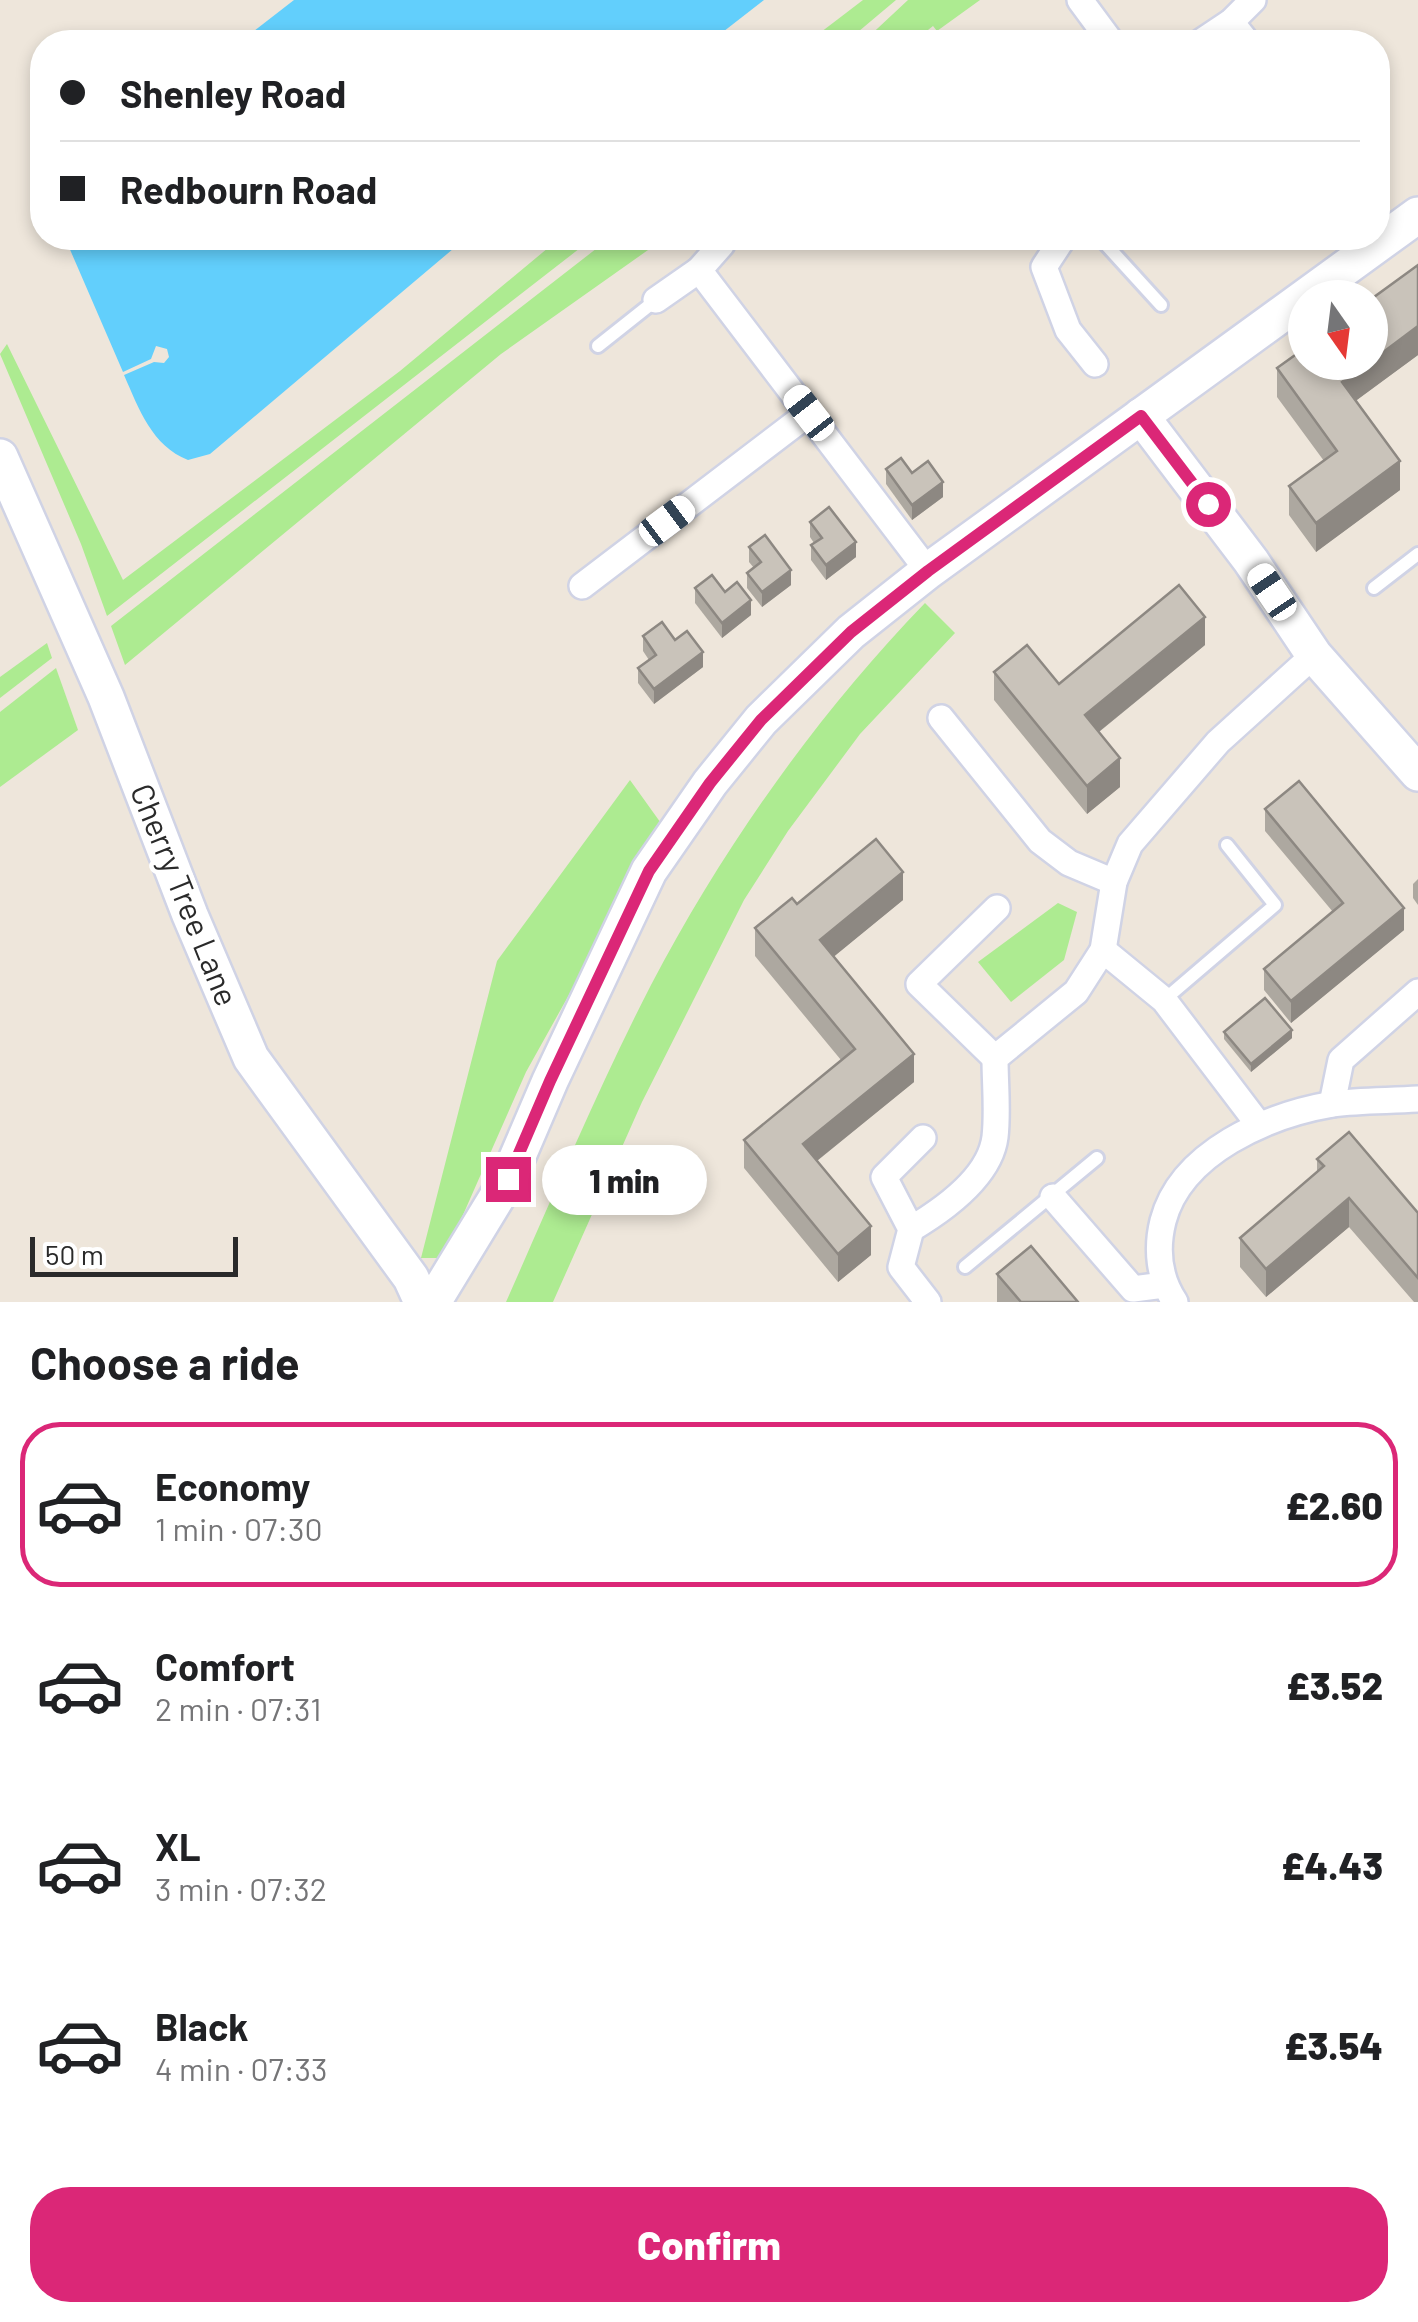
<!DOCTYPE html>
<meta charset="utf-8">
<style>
body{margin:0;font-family:Barlow,sans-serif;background:#f6f6f6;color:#202124;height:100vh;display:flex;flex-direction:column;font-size:38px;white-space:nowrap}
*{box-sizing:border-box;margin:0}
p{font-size:32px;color:#757577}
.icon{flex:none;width:55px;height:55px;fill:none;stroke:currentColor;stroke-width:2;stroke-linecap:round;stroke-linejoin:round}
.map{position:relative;height:1302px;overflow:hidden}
.drawer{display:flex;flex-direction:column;background:#fff;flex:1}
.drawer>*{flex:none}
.banner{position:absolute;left:30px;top:30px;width:1360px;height:220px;border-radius:40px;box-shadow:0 5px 15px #0003;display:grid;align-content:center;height:220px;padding:0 30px;background:#fff}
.needle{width:65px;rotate:166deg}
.tools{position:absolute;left:1288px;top:280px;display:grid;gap:20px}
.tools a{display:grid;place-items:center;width:100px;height:100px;border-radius:50%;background:#fff;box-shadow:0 5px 15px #0003;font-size:50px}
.scale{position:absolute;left:30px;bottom:25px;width:208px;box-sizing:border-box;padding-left:10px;border:5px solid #2a2a2a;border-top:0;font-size:28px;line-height:35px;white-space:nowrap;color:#2a2a2a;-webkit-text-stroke:8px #fff;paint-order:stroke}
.end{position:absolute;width:45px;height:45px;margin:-22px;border:12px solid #db2777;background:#fff;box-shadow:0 0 0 5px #fff}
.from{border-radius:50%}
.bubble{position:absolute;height:70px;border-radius:35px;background:#fff;box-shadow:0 5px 15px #0003;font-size:32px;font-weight:800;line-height:70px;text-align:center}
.car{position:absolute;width:30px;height:60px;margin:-30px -15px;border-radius:12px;box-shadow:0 0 8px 2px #0007;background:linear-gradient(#fff 24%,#345 0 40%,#fff 0 76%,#345 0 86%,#fff 0)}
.banner b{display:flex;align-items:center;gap:35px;height:95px;font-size:38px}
.banner b+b{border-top:2px solid #e0e0e0}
.banner i{width:25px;height:25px;background:#202124}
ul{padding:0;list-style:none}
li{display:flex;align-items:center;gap:30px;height:165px;margin:0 20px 15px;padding:0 10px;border:5px solid transparent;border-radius:40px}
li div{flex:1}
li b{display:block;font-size:38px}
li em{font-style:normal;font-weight:800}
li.selected{border-color:#db2777}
li>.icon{width:90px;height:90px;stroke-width:1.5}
h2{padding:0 30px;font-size:45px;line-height:120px}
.primary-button{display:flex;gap:20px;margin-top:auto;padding:20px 30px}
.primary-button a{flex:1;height:115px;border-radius:40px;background:#db2777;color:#fff;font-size:40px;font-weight:800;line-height:115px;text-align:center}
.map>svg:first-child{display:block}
.green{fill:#adeb91}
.water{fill:#62cffc}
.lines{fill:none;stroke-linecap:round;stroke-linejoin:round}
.lane-casing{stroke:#d0d3e5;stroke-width:18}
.street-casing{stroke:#d0d3e5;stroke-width:30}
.secondary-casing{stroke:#d0d3e5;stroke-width:40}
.lane{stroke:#fff;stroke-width:12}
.street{stroke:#fff;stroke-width:25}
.secondary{stroke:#fff;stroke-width:35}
.wall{fill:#ada8a0}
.shaded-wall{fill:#8d8882}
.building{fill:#c9c3ba;stroke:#8d8882;stroke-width:2.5}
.route{stroke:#db2777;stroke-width:12}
.labels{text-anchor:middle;stroke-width:9;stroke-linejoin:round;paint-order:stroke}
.street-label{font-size:32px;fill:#2a2a2a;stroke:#fff}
</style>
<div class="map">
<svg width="1418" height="1302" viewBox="0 0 1418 1302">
<rect width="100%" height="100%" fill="#eee6db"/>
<!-- green -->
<g class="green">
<path d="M863,0h33l-50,42h-38z"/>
<path d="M908,0h72l-43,31 -4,-5 -20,16h-50z"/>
<path d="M560,238h33l-486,378 -26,-72 -81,-190 7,-10 116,236 277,-209z"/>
<path d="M610,238h55l-164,116 -376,311 -14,-39z"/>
<path d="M925,603l30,30 -95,101 -72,97 -44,69 -102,202 -89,200h-47c47,-106 92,-214 145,-317 73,-139 165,-269 274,-382z"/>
<path d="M47,643l5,15 -52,40v-21z"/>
<path d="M56,668l22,62 -78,57v-75z"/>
<path d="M630,780l33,46 -137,246 -82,186h-23l76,-297z"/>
<path d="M1058,903l19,9 -13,48 -53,42 -33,-40z"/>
</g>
<!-- water -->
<g class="water">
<path d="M294,0h470l-54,42h-470z"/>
<path d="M65,238h401l-256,216 -22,6c-36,-14 -49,-51 -64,-85l30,-13 10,1 5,-6 -2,-8 -11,-3 -5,13 -28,13z"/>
</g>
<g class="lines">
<!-- lane casing -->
<g class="lane-casing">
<g id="lane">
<path d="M1100,238l61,67"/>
<path d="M598,346l58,-46"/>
<path d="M1374,588l44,-34"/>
<path d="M1164,1000l111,-95 -48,-60"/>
<path d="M965,1267l132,-109"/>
</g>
</g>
<!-- street casing -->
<g class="street-casing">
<g id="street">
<path d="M1080,0l31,42"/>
<path d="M1231,22l16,20"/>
<path d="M1201,42l30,-20 22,-22"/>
<path d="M1063,238l-19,29 24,63 27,34"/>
<path d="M699,270l229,301"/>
<path d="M656,300l43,-30 23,-26"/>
<path d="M582,586l227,-173"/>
<path d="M941,718l99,123 29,22 45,19"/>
<path d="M1103,950l61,50 95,125"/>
<path d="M995,1058l-76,-74 78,-76"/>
<path d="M1332,1104l9,-44 77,-68"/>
<path d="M923,1138l-39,39 27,52 -10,38 27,35"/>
<path d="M1053,1197l80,92 31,-4"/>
<path d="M911,1229c32,-19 79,-52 84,-92 3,-26 0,-53 0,-79l81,-66 27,-42 11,-68 16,-38 88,-102 96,-87"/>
<path d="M1175,1302c-16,-24 -19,-53 -12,-81 18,-69 105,-106 170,-117 27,-4 57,-3 85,-5"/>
</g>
</g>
<!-- secondary casing -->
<g class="secondary-casing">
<g id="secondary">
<path d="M1141,416l110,145 63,94 104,118"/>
<path d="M0,457l106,240 84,218 61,143 160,220 11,24"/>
<path d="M433,1302l75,-123 42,-98 99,-210 61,-88 51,-63 90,-88 77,-61 490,-356"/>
</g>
</g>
<!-- lane -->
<use href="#lane" class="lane"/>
<!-- street -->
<use href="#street" class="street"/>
<!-- secondary -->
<use href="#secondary" class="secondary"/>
</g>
<!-- wall -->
<g class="wall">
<path d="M1418,265v90l-63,46 45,89 -84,62 -27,-37v-29l35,-25 -47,-64v-29z"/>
<path d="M886,469l26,4 31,24 -31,23 -26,-36z"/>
<path d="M810,522l46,35 -30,23 -15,-20v-15l3,-2 -4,-6z"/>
<path d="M749,547l42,38 -29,22 -15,-19v-15l7,-5 -5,-6z"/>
<path d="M695,588l30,4 26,23 -29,23 -27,-35z"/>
<path d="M643,636l32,4 28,27 -49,37 -16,-21v-15l11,-8 -6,-9z"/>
<path d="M1205,645l-106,87 21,55 -33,27 -93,-114v-28l65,12z"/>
<path d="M1265,809l139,121 -113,93 -27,-33v-21l69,-57 -68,-81z"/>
<path d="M1418,879v26l-5,-7v-14z"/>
<path d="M903,900l-69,56 80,126 -97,79 54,94 -33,27 -94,-114v-28l97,-80 -86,-104v-28l42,-24z"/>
<path d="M1224,1032l68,6 -41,34 -27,-33z"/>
<path d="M1317,1159l101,54v89h-4l-65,-75 -83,70 -26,-30v-29l77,-66z"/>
<path d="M997,1274l81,28h-81z"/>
</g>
<!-- shaded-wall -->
<g class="shaded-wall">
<path d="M1418,326v29l-76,56v-29z"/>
<path d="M1400,461v29l-84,62v-29z"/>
<path d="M943,482v15l-31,23v-15z"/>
<path d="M856,542v15l-30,23v-15z"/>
<path d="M791,570v15l-29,22v-15z"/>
<path d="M751,600v15l-29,23v-15z"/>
<path d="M1205,617v28l-120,98v-28z"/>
<path d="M703,652v15l-49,37v-15z"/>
<path d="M1120,758v29l-33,27v-28z"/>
<path d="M903,872v28l-83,68v-28z"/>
<path d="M1404,908v22l-113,93v-22z"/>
<path d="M1292,1030v8l-41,34v-8z"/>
<path d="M914,1054v28l-111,90v-28z"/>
<path d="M1349,1198v29l-83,70v-28z"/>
<path d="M871,1226v29l-33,27v-28z"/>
</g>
<!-- building -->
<g class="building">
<path d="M1418,265v61l-48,36v-62z"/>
<path d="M1305,348v14h64l-27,20 58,79 -84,62 -27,-37 48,-35 -60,-83z"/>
<path d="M901,458l11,15 16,-12 15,21 -31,23 -26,-36z"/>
<path d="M829,507l27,35 -30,23 -15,-20 11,-7 -12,-16z"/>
<path d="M765,535l26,35 -29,22 -15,-19 14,-11 -12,-15z"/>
<path d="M712,575l13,17 12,-10 14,18 -29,23 -27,-35z"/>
<path d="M1179,585l26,32 -120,98 35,43 -33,28 -93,-114 33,-27 32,39z"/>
<path d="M662,622l13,18 12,-9 16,21 -49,37 -16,-21 18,-13 -13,-19z"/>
<path d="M1299,781l105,127 -113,93 -27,-32 79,-66 -78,-94z"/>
<path d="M876,839l27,33 -83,68 94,114 -111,90 68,82 -33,28 -94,-114 111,-91 -100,-121 37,-30 5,6z"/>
<path d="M1265,998l27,32 -41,34 -27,-32z"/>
<path d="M1349,1132l69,81v65l-69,-80 -83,71 -26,-31 84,-72 -7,-7z"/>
<path d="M1031,1246l47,56h-57l-24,-28z"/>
</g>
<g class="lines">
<!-- route -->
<path class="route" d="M508,1179l42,-98 99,-210 61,-88 51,-63 90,-88 77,-61 213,-155 67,88"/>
</g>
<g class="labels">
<!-- street labels -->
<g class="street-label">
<text transform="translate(184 895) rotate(68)" y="11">Cherry Tree Lane</text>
</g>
</g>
</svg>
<div class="tools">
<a><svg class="needle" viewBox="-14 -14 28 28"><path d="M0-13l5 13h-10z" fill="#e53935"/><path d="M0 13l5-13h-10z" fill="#757577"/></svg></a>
</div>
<div class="scale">50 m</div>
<i class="end from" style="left:1208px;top:504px"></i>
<i class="end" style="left:508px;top:1179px"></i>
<div class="bubble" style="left:542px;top:1145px;width:165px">1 min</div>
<i class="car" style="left:809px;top:413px;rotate:322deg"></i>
<i class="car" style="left:667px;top:521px;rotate:53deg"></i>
<i class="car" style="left:1272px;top:592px;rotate:326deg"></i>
<div class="banner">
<b><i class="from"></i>Shenley Road</b>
<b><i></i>Redbourn Road</b>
</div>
</div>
<section class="drawer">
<h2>Choose a ride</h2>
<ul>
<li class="selected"><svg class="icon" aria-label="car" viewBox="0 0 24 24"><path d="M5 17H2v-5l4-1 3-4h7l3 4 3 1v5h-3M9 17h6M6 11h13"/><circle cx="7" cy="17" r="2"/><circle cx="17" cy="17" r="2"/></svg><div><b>Economy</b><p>1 min · 07:30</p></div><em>£2.60</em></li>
<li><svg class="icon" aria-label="car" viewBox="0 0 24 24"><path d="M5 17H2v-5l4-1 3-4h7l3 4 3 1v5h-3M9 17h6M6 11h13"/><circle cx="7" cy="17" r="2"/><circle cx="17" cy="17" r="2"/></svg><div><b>Comfort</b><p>2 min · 07:31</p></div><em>£3.52</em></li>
<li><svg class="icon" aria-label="car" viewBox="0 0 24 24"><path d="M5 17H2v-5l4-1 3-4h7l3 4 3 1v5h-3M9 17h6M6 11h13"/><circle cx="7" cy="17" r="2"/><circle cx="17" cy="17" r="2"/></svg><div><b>XL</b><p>3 min · 07:32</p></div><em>£4.43</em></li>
<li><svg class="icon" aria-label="car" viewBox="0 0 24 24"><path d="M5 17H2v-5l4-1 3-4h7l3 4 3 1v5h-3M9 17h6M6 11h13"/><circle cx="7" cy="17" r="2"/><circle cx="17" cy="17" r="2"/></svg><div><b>Black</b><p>4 min · 07:33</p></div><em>£3.54</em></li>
</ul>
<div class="primary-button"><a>Confirm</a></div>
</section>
